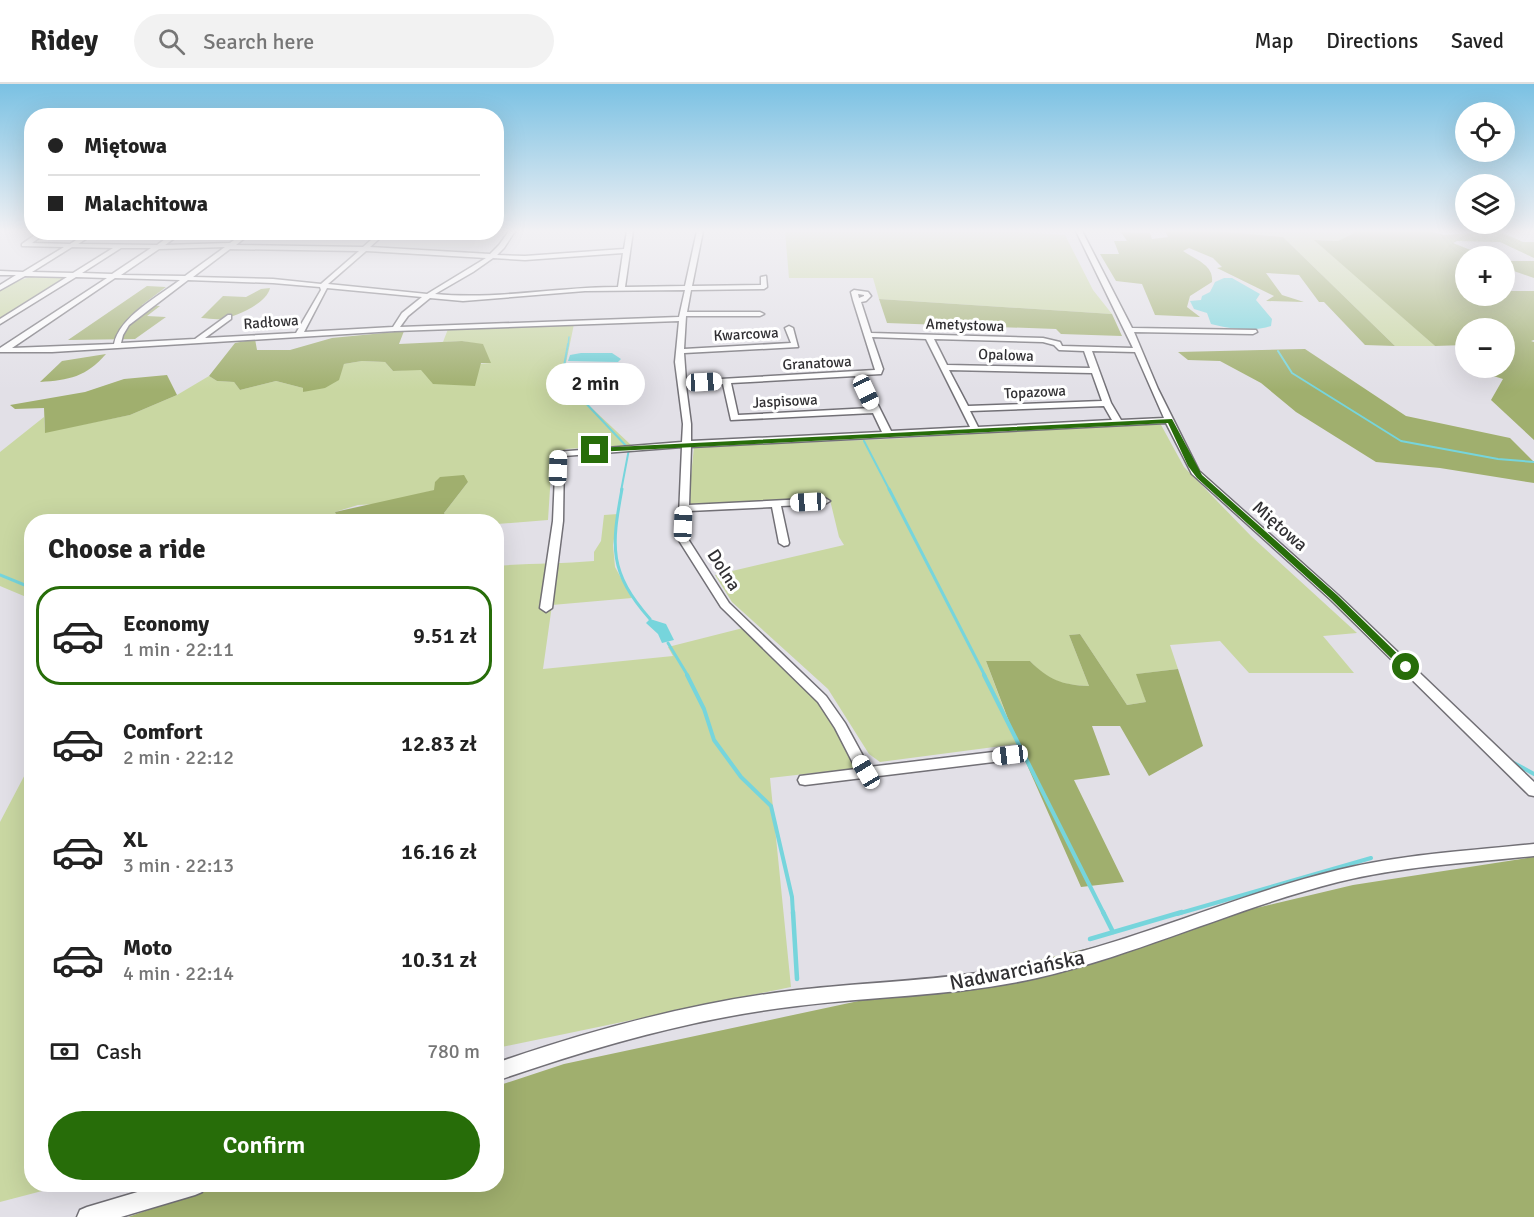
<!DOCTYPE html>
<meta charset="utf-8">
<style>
body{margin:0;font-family:Signika,sans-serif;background:#f2f2f2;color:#222;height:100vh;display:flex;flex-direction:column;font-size:22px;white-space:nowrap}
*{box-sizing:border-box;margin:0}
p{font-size:20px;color:#767676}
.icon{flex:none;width:33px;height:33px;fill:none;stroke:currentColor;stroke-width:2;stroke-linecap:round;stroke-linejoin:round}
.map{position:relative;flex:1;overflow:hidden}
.panel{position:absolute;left:24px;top:430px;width:480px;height:678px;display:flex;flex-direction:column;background:#fff;border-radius:24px;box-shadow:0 6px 24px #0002}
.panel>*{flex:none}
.guide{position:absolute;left:24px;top:24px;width:480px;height:132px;border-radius:24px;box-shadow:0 6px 24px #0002;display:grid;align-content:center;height:132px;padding:0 24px;background:#fff}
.controls{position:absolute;left:1455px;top:18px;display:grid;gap:12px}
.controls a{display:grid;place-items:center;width:60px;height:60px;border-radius:50%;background:#fff;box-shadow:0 6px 24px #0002;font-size:30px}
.end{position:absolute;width:27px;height:27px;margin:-14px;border:8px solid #276d09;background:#fff;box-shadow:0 0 0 3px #fff}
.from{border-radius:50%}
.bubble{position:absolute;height:42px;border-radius:21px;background:#fff;box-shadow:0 6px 24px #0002;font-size:20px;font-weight:600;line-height:42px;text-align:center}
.car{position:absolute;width:18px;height:36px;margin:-18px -9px;border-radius:8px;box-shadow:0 0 4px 2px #0007;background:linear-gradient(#fff 24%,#345 0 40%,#fff 0 76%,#345 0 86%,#fff 0)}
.guide b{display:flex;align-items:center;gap:21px;height:57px;font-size:22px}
.guide b+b{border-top:2px solid #e0e0e0}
.guide i{width:15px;height:15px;background:#222}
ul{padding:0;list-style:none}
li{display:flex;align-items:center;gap:18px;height:99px;margin:0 12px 9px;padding:0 12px;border:3px solid transparent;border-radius:24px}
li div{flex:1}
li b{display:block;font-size:22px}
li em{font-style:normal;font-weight:600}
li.on{border-color:#276d09}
li>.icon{width:54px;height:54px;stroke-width:1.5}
h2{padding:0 24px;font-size:27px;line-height:72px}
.pay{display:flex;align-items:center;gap:15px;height:66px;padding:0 24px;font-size:22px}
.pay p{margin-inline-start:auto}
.action{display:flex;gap:12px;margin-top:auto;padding:12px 24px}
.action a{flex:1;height:69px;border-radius:36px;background:#276d09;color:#fff;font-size:24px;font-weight:600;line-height:69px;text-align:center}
header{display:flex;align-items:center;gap:36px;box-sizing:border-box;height:84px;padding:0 30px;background:#fff;border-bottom:2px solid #e0e0e0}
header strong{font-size:28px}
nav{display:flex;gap:33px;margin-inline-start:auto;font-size:21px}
.search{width:420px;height:54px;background:#f2f2f2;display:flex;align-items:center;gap:15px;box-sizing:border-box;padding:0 21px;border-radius:33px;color:#767676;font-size:22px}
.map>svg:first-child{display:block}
.green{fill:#c9d7a2}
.forest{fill:#a0af6e}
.water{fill:#76d5dc}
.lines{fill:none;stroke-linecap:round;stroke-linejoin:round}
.stream-far4{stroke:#76d5dc;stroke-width:1.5}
.stream-far3{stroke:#76d5dc;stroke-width:2}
.stream-far2{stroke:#76d5dc;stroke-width:3}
.stream-far1{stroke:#76d5dc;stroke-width:4}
.stream{stroke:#76d5dc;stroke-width:4.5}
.minor-casing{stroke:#727076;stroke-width:3}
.minor{fill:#fff;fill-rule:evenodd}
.route{fill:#276d09}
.labels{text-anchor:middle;stroke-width:6;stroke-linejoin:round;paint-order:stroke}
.far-street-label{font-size:15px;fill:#313033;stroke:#fff}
.street-label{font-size:18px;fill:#313033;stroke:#fff}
.near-street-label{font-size:21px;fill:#313033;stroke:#fff}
</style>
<header>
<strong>Ridey</strong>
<div class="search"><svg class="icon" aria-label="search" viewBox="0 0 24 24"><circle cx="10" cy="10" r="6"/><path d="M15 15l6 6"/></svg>Search here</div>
<nav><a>Map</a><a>Directions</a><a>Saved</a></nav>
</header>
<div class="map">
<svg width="1534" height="1133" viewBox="0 0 1534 1133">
<rect width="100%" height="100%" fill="#e2e0e7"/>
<!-- green -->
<g class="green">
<path d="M785,147h215l65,4 28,55 19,24 -233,-15 -6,-21h-84z"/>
<path d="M1215,147l139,2 -16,8 -22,-1 119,106h-40l-112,-109z"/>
<path d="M37,191l34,1 -71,45v-30l17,-10z"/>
<path d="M574,240l-8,39 14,34 51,48 -65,4 -14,9 -4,62 -51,4 -1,-2h-45l-7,-9 24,-31 -90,22 -20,1 -23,7 4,10h-20l-4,-8 -43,3 -2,5h-238l-1,77 -31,-13v-134l44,-35 1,15 85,-17 47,-20 32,-19 8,5 17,1 6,8 36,-9 27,7v4l36,-16 5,-12 18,-3 23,1 8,9 97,-8 -7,-18 -21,-4 -19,1 5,-13z"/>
<path d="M1160,339l24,44 67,69 106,97 -34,3 31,37h-105l-29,-32 -50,4 8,24 -41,5 9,28 -19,3 -47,-71 -11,1 20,51c-27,-1 -40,-5 -59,-25h-44l31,83 -137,18 -11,-8 -41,-65 -96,-87 -17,-27 129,-30 -5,-8 -9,-37 -142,5 6,-58 194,-8z"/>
<path d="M618,430l-5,31 2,22 17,31 -80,7 -9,64 130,-13 -5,-9 75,-19 70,64 29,41 15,35 -87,10 21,209 -294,61v-482c32,-3 64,-2 97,-5v-9l7,-11 3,-26z"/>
<path d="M31,679l1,422h33l-65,17v-380z"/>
</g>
<!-- forest -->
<g class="forest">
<path d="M1165,147h50l68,6 112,109 -30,-1 -41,-43h-5l-20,-27 -33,-2 16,22 22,7 -38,-1 8,-5 -57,-28 5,-1 -9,-9 -24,-10 -6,3c13,9 31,14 29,31l-22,14 -3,11 13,10 -45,-2 -13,-31 -26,-3 -16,-27h19l-5,-13h13l-6,-9 29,1 2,6 16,-2z"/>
<path d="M1351,147h77l16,4 55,-4 24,11h11v16l-34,-16 -43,-1 -4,2 33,13h-20v40h38l1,-7 4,2h25v49l-3,1 3,1v98l-43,-40 12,-21 -35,-11h36v-40h-38l-1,17 -30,1 -121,-106 24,1 16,-8z"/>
<path d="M1505,177h29v17l-29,-10z"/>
<path d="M147,202l19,1 -24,18 18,1 -13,10 19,1 -31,22 -67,1z"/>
<path d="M270,204c-3,15 -34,29 -49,31 -6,1 -13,-1 -20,-1l22,-22 23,1 15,-8z"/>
<path d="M879,215l233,15 10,22 -61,-2 -5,-5 -169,-6z"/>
<path d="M404,247l-5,13 63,-3 21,3 8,19h-10l-6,23 -42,-2 -12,-14 -28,1 -8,-9 -23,-1 -18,3 -5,16 -14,8 -22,4v-4l-27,-7 -36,9 -6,-8 -17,-1 -8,-5 26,-33 20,-4 2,11h33l42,-12z"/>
<path d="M1305,265l101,67 104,22 24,24v21l-94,-15 -64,-6 -80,-50 -35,-29 -41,-22 -32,-1 -10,-8z"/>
<path d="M106,270c-20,23 -37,26 -66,28l22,-21z"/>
<path d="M167,291l10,20 -47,20 -85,18 -1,-25 -29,1 -5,-4 75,-13 39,-13z"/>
<path d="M464,391l4,7 -24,31 7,9h-112l-4,-10 99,-22 1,-8 5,-5z"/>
<path d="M1080,550l47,71 19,-3 -10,-28 42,-5 25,77 -54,30 -29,-50h-28l18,49 -36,5 50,102 -43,5 -65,-147 -30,-79h44c19,19 32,24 59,25l-20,-51z"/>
<path d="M1534,773v360h-1406l92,-32h276l1,-99 67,-22 374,-80 415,-99z"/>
</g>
<!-- water -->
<g class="water">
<path d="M1224,194h8l28,16 -4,6 16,19 -1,7c-17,6 -42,3 -60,-2l-4,-11 -13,-4 -4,-8 11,-1 1,-4 8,-4 5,-10z"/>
<path d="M581,269h31l9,6 -3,3 -50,-1 2,-6z"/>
<path d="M650,535l16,5 8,16 -12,3 -4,-9 -12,-11z"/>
</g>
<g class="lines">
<!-- stream-far4 -->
<path class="stream-far4" d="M568,262l1,-9"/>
<!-- stream-far3 -->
<g class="stream-far3">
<path d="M568,260l-4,22 16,31 49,52 -8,42"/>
<path d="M1278,267l14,22 109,68 97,18 36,3"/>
<path d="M864,357l26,50"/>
</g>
<!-- stream-far2 -->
<g class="stream-far2">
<path d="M622,405c-11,59 -13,83 28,130"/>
<path d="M889,405l96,187"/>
<path d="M0,491l32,13"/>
<path d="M668,559l20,33"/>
</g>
<!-- stream-far1 -->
<g class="stream-far1">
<path d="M687,591l17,34 10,31 27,37 30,29 21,91 1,17"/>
<path d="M984,591l120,239"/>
<path d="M1512,678l22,12"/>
<path d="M1177,830l194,-56"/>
</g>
<!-- stream -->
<g class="stream">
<path d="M793,828l4,67"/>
<path d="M1103,828l10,20"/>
<path d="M1090,855l92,-27"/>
</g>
<!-- minor casing -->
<g class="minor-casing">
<g id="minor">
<path d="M509,147h6l-11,17 -7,7 28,1 99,-7 3,-18h6l-8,56 60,-1 12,-55h6l-11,55 69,-1v-8l5,-1 1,11 -3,2 -73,1 -4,22h73l4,2 -4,2h-74l-2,33 107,-6 -6,-15 4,-2 4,2 5,19 -114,6 2,28 189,-11 -22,-70 -2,-8 3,-2 14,2 3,4 -5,5 -5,1 10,31 172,5 17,4 2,4 71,2 -57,-117h6l50,97 124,2 1,2 -4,2 -119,-2 24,57 41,82 139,124 196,187v14l-5,-1 -199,-196 -138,-125 -26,-51 -475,24 -2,58 136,-7 5,3 -5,3 -44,2 8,37 -1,2 -4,1 -5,-3 -7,-36 -83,4 -1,28 41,64 97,93 19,27 24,44 141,-17 5,1 2,4 -2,4 -5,1 -205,25 -5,-1 -2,-4 2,-4 56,-7 -21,-41 -17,-26 -97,-95 -43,-68 4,-92 -118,9 -1,65 -11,87 -6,4 -6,-4 13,-87 3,-69 126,-10 1,-18 -8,-62 4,-41 -284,10 -343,21h-52v-4l107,-70 -31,-1 -76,47v-5l67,-42 -42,-1 -25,14v-5l16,-10h-16v-4l23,1 41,-25 -42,-1v-2l17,-12h8l-15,11 38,1 19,-12h8l-19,12 79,1 18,-13h8l-18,13 65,-2 15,-11h7l-16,13 127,2 17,-15h7l-17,15 120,7 9,-9zM72,163l41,1 -40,25 -41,-1zM225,163l-40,29 -64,-1 38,-26zM121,164h30l-39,26 -30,-1zM230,165l129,2 -38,33 -48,-5 -80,-2zM366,167h1l119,7 -59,36 -99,-10zM623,169l-5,34c-61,0 -122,13 -183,7l38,-22 20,-14 32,2zM115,194l65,2c-21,16 -61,37 -66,64l-102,4zM188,196l85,3 47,4 1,3 -25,43 -91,5 26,-19v-4h-3l-33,24 -74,4 2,-8 6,-10zM327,204l95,9 -20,16 -9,14 -89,5zM685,206l-6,27 -279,10 8,-11 22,-18 33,3 122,-10zM858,210l6,1v1l-5,2zM872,253l54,2 44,88 -79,4 -28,-56 18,-1 2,-5zM934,255l109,3 11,3 5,5 25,1 6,17 -143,-3zM1092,267l43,1 29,66 -43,2 -10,-17zM949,286l143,3 10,28 -134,5zM855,292l16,32 -133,7 -7,-32zM723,300l8,36 142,-7 9,19 -191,9v-17l-5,-38zM1104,322l8,14 -134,7 -8,-16z"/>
<path d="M1534,760v12c-65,7 -132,10 -196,26 -102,26 -199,72 -301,96 -79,18 -160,18 -240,28 -103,12 -203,41 -301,75v-18c98,-34 198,-61 301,-73 80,-9 161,-10 239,-27 103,-23 200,-68 302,-93 64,-16 131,-19 196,-26z"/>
<path d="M161,1101h44l-3,7 -7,3 -74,22h-44l3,-7 7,-3z"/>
</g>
</g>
<!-- minor -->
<use href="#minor" class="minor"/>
</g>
<!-- sky -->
<linearGradient id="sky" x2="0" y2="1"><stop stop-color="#7ac1e3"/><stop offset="0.48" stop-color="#f2f1f4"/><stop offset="1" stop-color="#f2f1f4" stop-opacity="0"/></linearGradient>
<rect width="1534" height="306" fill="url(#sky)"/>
<!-- route -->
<path class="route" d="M1172,335l30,56 135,120 72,70v4h-7l-71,-70 -134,-121 -9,-12 -20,-43 -573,29 -4,-2 4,-2z"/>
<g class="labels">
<!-- far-street labels -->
<g class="far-street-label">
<text transform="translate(271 238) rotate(-4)" y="5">Radłowa</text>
<text transform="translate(965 241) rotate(2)" y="5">Ametystowa</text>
<text transform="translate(746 250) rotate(-3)" y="5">Kwarcowa</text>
<text transform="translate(1006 271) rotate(2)" y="5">Opalowa</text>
<text transform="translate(817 279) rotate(-3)" y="5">Granatowa</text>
<text transform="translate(1035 308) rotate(-3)" y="5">Topazowa</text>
<text transform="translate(785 317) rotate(-3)" y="5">Jaspisowa</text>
</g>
<!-- street labels -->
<g class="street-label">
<text transform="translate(1280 442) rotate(41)" y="6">Miętowa</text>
<text transform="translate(724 486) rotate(57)" y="6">Dolna</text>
</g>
<!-- near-street labels -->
<g class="near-street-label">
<text transform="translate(1017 886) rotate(-11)" y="7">Nadwarciańska</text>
</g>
</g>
</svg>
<div class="controls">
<a><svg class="icon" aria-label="locate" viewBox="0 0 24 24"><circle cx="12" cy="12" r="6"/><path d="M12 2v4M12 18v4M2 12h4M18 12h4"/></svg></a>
<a><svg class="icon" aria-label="layers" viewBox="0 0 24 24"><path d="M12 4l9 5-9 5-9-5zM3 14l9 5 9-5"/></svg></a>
<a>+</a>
<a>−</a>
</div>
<i class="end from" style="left:1406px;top:583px"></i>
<i class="end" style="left:595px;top:366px"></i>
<div class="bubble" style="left:546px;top:279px;width:99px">2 min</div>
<i class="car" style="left:704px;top:298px;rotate:87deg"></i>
<i class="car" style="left:866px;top:308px;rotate:155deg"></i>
<i class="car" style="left:558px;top:384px;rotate:2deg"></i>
<i class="car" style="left:808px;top:418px;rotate:267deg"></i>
<i class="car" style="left:683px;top:440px;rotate:2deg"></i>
<i class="car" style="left:1010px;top:671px;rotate:263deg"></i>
<i class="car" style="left:866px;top:688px;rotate:329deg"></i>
<div class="guide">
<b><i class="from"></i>Miętowa</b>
<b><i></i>Malachitowa</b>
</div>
<section class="panel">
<h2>Choose a ride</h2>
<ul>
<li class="on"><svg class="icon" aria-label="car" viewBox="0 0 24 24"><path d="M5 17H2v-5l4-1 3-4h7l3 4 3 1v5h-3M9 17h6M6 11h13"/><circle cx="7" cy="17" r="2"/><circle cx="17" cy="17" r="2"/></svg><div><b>Economy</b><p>1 min · 22:11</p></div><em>9.51 zł</em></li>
<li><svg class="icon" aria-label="car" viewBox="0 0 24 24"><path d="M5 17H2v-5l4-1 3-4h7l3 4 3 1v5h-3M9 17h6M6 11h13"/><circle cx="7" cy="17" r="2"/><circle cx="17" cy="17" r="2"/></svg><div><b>Comfort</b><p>2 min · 22:12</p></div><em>12.83 zł</em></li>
<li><svg class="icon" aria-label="car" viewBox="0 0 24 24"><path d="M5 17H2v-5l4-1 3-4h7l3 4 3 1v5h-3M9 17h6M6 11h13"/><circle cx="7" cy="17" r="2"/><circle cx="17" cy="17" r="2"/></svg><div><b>XL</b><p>3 min · 22:13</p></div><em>16.16 zł</em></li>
<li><svg class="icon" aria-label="car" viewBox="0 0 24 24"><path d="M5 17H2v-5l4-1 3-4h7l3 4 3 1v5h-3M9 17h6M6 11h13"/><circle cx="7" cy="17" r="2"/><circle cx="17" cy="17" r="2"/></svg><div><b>Moto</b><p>4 min · 22:14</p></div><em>10.31 zł</em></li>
</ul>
<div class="pay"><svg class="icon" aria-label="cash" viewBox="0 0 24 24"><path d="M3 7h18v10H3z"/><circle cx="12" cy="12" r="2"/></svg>Cash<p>780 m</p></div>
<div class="action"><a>Confirm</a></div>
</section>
</div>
